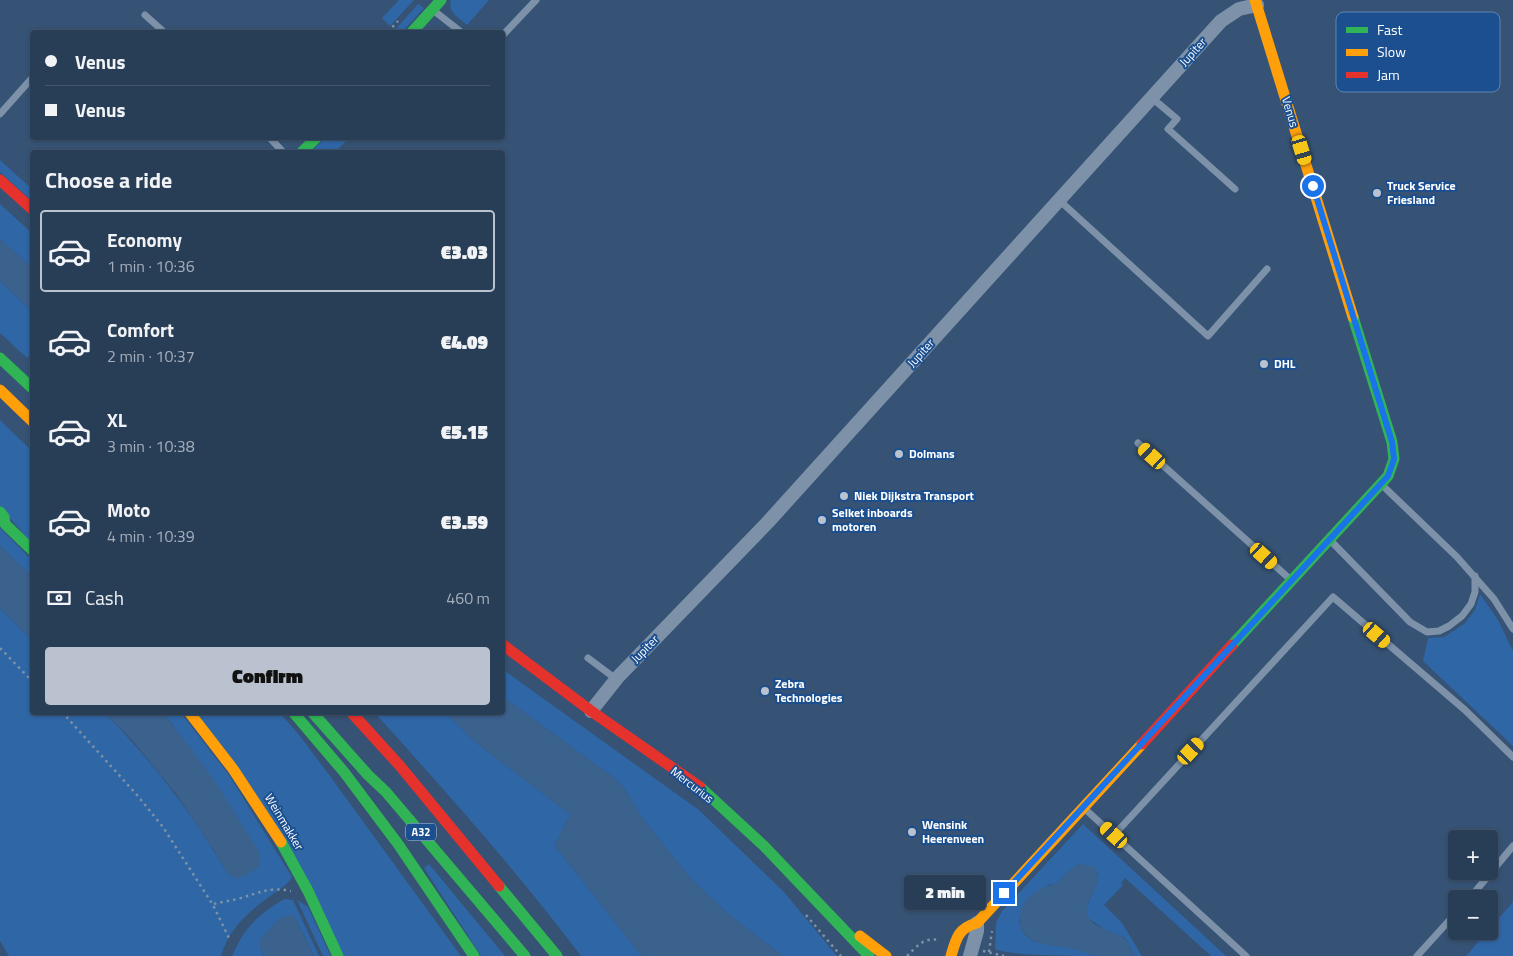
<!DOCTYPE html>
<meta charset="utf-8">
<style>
body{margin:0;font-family:"Titillium Web",sans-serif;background:#30455d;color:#f1f3f6;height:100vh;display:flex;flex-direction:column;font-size:19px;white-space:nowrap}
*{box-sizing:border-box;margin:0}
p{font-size:16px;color:#a5aeba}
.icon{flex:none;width:28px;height:28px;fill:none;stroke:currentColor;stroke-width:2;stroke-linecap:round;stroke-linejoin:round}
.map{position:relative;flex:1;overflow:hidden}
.details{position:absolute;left:30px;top:150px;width:475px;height:565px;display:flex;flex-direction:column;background:#283e57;border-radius:5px;box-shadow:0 1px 4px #0004,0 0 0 1px #44576d}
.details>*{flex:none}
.banner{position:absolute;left:30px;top:30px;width:475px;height:110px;border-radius:5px;box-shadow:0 1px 4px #0004,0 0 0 1px #44576d;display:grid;align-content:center;height:110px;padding:0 15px;background:#283e57}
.tools{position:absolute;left:1448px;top:830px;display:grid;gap:10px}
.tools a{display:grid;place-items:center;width:50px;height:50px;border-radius:5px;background:#283e57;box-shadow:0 1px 4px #0004,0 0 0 1px #44576d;font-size:25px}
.end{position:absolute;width:22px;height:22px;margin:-11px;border:6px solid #1a73e8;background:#fff;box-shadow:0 0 0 2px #fff}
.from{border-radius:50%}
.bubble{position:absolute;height:35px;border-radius:5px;background:#283e57;box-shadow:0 1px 4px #0004,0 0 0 1px #44576d;font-size:16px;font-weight:800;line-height:35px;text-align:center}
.car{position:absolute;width:15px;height:30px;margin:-15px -8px;border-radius:6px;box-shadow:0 0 4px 1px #0007;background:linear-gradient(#f5c518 24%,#345 0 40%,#f5c518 0 76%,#345 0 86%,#f5c518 0)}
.banner b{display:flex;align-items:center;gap:18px;height:48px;font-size:19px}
.banner b+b{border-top:1px solid #44576d}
.banner i{width:12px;height:12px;background:#f1f3f6}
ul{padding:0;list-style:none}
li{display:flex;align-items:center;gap:15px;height:82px;margin:0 10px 8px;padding:0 5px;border:2px solid transparent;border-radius:5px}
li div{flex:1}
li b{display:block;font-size:19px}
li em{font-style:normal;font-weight:800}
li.on{border-color:#b9c2ce}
li>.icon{width:45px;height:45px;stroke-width:1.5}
h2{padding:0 15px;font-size:22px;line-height:60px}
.pay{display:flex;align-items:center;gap:12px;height:55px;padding:0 15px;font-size:19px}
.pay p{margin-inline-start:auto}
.button{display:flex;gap:10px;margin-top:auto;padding:10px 15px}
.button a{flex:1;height:58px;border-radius:5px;background:#b9c2ce;color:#111;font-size:20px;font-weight:800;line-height:58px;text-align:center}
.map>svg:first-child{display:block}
.green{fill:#2f66a5}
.water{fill:#3b618d}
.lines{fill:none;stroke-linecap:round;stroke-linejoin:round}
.path{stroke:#7d92a8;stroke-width:2.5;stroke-dasharray:2.5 4;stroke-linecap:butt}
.lane{stroke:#7d92a8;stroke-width:7}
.street{stroke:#7d92a8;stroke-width:14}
.fast{stroke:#30b455;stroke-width:11}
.slow{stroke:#ff9f0a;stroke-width:11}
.jam{stroke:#e5322d;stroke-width:11}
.route{stroke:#1a73e8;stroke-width:6}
.poi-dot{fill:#b9c2ce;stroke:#1b4f8f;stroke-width:2}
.labels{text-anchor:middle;stroke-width:4;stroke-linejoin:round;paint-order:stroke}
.shield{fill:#1b4f8f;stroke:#bbcadd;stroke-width:1}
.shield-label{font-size:11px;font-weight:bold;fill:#fff}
.street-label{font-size:12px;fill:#fff;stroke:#1b4f8f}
.poi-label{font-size:12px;font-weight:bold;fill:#fff;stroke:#1b4f8f;text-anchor:start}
.key{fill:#1b4f8f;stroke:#5f84b1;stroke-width:1}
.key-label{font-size:14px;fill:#fff}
</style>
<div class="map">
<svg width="1513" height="956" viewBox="0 0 1513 956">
<rect width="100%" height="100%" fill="#365274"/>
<!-- green -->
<g class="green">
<path d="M399,0h15l-24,26 -8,-8z"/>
<path d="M451,0h38l-22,25c-8,-7 -20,-13 -16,-25z"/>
<path d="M418,4l6,4 -20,22c-3,3 -6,3 -9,0z"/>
<path d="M325,138h24l-14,14h-24z"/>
<path d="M0,160l32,29v12l-32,-29z"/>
<path d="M0,204l32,29v35l-32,-29z"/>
<path d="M0,281l32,30v42l-5,5 -27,-25z"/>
<path d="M0,420l32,31v92l-32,-36z"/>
<path d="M0,528l32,32v17l-32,-31z"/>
<path d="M1480,594l18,26 15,31v95l-90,-85 5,-23 16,-1 20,-13 11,-14z"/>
<path d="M0,608l32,32v72l73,1c47,48 88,101 122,160l-54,-148 -11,-12h19l48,62 63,102c-5,9 -14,13 -23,20 -22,16 -40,32 -48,59h-212l-9,-15z"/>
<path d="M502,669l197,141 85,82 53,64h-54l-56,-43 -37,-35 -45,-56 -22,-35 -9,-9 -111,-81z"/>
<path d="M195,713h85l20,23 30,40 131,180h-117z"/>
<path d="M375,713h71l29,29 95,72 -15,32 87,110h-61c-64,-85 -135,-164 -206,-243z"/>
<path d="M1083,824l143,132h-15l-86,-78 -4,5 2,2 -19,20 18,18 20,33h-7l-10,-18 -21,-9 -15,-10 -3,-6 1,-7 11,-26v-7c-7,-6 -12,-10 -21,-8l-17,15 -4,4 -8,1 -29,35 3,10 4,6 10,6 41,7 18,7c-23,0 -84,0 -100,-7l1,-26 6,-12z"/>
<path d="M429,864l76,92h-24l-57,-88z"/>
<path d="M284,899l9,1 26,56h-5l-19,-39 -15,1c-5,7 -20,18 -20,26 0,3 3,9 4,12h-32c13,-30 25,-40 52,-57z"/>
<path d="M297,900l11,7 23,49h-8z"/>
<path d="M1513,902v54h-47z"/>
</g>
<!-- water -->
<g class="water">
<path d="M0,239l32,29v43l-32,-30z"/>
<path d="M0,546l32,31v63l-32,-32z"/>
<path d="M503,697l111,81 9,9 22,35 45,56 37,35 56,43h-141l-87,-110 15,-32 -95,-72 -29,-29 56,-1z"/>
<path d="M105,713h57c37,42 68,91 97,139l1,5 -1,10 -11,7 -11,5 -10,-6 -14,-24 -36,-54 -45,-55z"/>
<path d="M1081,864l13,3c13,18 -11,31 -7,47 3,14 29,17 38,25 5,5 6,12 10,17 -13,0 -26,0 -39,0 -6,-1 -12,-4 -18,-6 -16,-5 -38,-2 -51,-14 -7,-6 -8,-15 -6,-24 3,-16 19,-24 33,-28 11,-4 15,-18 27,-20z"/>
<path d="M290,915l5,2 19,39h-50c-1,-3 -4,-9 -4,-12 0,-8 15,-19 20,-26z"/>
</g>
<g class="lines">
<!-- path -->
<g class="path">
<path d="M388,32l10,-11"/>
<path d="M0,648l32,33"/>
<path d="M62,712l75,83 26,32 50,78 16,33 3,2"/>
<path d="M214,904c7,-2 15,-3 23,-5 20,-5 32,-13 54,-8"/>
<path d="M806,915l35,41"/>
<path d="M983,951l21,5"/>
<path d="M989,952l3,-21"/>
<path d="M907,956c10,-10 17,-19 32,-16"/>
</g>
<!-- lane -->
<g class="lane">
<path d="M433,10l28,22"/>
<path d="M145,15l19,17"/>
<path d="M502,36l34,-36"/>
<path d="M1152,98l25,21 -9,10 67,60"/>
<path d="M0,114l32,-36"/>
<path d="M270,138l13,14"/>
<path d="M1059,200l149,136 59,-67"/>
<path d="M1138,443l153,137"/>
<path d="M1381,484l76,73 37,42 19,30"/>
<path d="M1330,540l80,82 17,10 12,-1 10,-5 13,-10 9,-12 4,-12v-16"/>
<path d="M588,658l28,21"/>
<path d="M1085,809l161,147"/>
<path d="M1114,835l219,-238 132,113 48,47"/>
<path d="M1469,899l44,-53"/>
<path d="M1417,956l39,-43"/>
</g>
<!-- street -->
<g class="street">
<path d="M591,711l27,-34 150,-155 453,-501 18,-12 18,-4"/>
<path d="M970,956l7,-25v-8"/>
</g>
<!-- fast -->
<g class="fast">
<path d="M412,32l29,-32"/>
<path d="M302,152l14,-14"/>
<path d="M0,358l32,30"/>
<path d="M0,512l4,5 1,7 27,26"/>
<path d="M1232,645l156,-169 6,-17 -2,-17 -39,-125"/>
<path d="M293,712l51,60 54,72 76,112"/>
<path d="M312,712l56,63 18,17 139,164"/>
<path d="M700,787l64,59 105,110"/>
<path d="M281,842l27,49 30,65"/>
<path d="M499,886l58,70"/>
</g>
<!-- slow -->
<g class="slow">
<path d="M1255,0l98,317"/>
<path d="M0,390l32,31"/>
<path d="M189,712l44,57 48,73"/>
<path d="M860,936l26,20"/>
<path d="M951,956c5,-17 7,-28 26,-33l165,-179"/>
</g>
<!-- jam -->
<g class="jam">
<path d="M0,180l32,29"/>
<path d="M502,644l89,67 109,76"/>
<path d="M351,712l49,54 99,120"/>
<path d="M1142,744l90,-99"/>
</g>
</g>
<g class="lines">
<!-- route -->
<path class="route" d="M1004,893l384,-417 6,-17 -2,-17 -79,-256"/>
</g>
<!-- markers -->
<g class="poi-dot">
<circle cx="1377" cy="193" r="5"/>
<circle cx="1264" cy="364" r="5"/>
<circle cx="899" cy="454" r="5"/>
<circle cx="844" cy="496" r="5"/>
<circle cx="822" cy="520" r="5"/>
<circle cx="765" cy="691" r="5"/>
<circle cx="912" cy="832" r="5"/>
</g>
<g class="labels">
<!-- shield labels -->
<rect class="shield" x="406" y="823.5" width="30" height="17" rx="4"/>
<g class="shield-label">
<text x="421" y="836">A32</text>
</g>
<!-- street labels -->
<g class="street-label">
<text transform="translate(1193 52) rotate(-48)" y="4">Jupiter</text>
<text transform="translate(1290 112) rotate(73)" y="4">Venus</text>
<text transform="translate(921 353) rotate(-48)" y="4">Jupiter</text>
<text transform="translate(645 649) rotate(-46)" y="4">Jupiter</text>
<text transform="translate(692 785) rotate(38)" y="4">Mercurius</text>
<text transform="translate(284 822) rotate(59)" y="4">Weinmakker</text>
</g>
<!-- poi labels -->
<g class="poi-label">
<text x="1387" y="190">Truck Service<tspan x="1387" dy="14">Friesland</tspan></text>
<text x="1274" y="368">DHL</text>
<text x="909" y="458">Dolmans</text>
<text x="854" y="500">Niek Dijkstra Transport</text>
<text x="832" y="517">Selket inboards<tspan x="832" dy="14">motoren</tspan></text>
<text x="775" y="688">Zebra<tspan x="775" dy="14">Technologies</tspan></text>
<text x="922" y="829">Wensink<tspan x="922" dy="14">Heerenveen</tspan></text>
</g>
</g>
<!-- legend -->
<rect x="1336" y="12" width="164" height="80" rx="8" class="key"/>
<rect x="1346" y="27" width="22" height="6" fill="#30b455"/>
<rect x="1346" y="49" width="22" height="7" fill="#ff9f0a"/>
<rect x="1346" y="72" width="22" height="6" fill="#e5322d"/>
<g class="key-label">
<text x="1377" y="35">Fast</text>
<text x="1377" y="57">Slow</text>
<text x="1377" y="80">Jam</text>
</g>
</svg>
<div class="tools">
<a>+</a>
<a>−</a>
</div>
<i class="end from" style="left:1313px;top:186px"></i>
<i class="end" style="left:1004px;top:893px"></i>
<div class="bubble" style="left:904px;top:875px;width:82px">2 min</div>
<i class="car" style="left:1302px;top:150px;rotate:163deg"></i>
<i class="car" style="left:1152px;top:456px;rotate:312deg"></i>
<i class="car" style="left:1264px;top:556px;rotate:132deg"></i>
<i class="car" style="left:1377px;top:635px;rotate:131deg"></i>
<i class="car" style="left:1191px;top:751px;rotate:43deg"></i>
<i class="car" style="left:1114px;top:835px;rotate:312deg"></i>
<div class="banner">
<b><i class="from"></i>Venus</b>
<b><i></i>Venus</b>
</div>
<section class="details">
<h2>Choose a ride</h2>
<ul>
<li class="on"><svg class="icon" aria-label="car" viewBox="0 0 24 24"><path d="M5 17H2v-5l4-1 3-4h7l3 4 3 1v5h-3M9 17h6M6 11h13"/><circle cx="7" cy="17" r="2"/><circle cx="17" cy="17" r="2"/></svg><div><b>Economy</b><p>1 min · 10:36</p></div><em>€3.03</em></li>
<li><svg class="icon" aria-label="car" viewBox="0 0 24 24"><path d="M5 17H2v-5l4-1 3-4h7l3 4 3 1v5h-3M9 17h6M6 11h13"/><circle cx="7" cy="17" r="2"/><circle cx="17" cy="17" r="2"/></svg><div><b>Comfort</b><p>2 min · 10:37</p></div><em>€4.09</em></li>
<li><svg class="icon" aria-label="car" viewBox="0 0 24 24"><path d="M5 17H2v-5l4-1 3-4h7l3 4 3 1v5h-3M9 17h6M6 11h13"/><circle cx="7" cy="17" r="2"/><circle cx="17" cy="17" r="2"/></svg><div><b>XL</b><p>3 min · 10:38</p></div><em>€5.15</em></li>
<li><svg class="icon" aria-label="car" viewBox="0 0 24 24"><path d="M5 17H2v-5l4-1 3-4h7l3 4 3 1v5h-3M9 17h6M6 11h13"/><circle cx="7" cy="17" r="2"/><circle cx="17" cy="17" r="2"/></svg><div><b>Moto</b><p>4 min · 10:39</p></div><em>€3.59</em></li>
</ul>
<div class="pay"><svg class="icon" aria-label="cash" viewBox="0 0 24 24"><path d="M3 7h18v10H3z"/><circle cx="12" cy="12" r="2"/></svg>Cash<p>460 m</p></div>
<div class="button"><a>Confirm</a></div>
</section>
</div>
